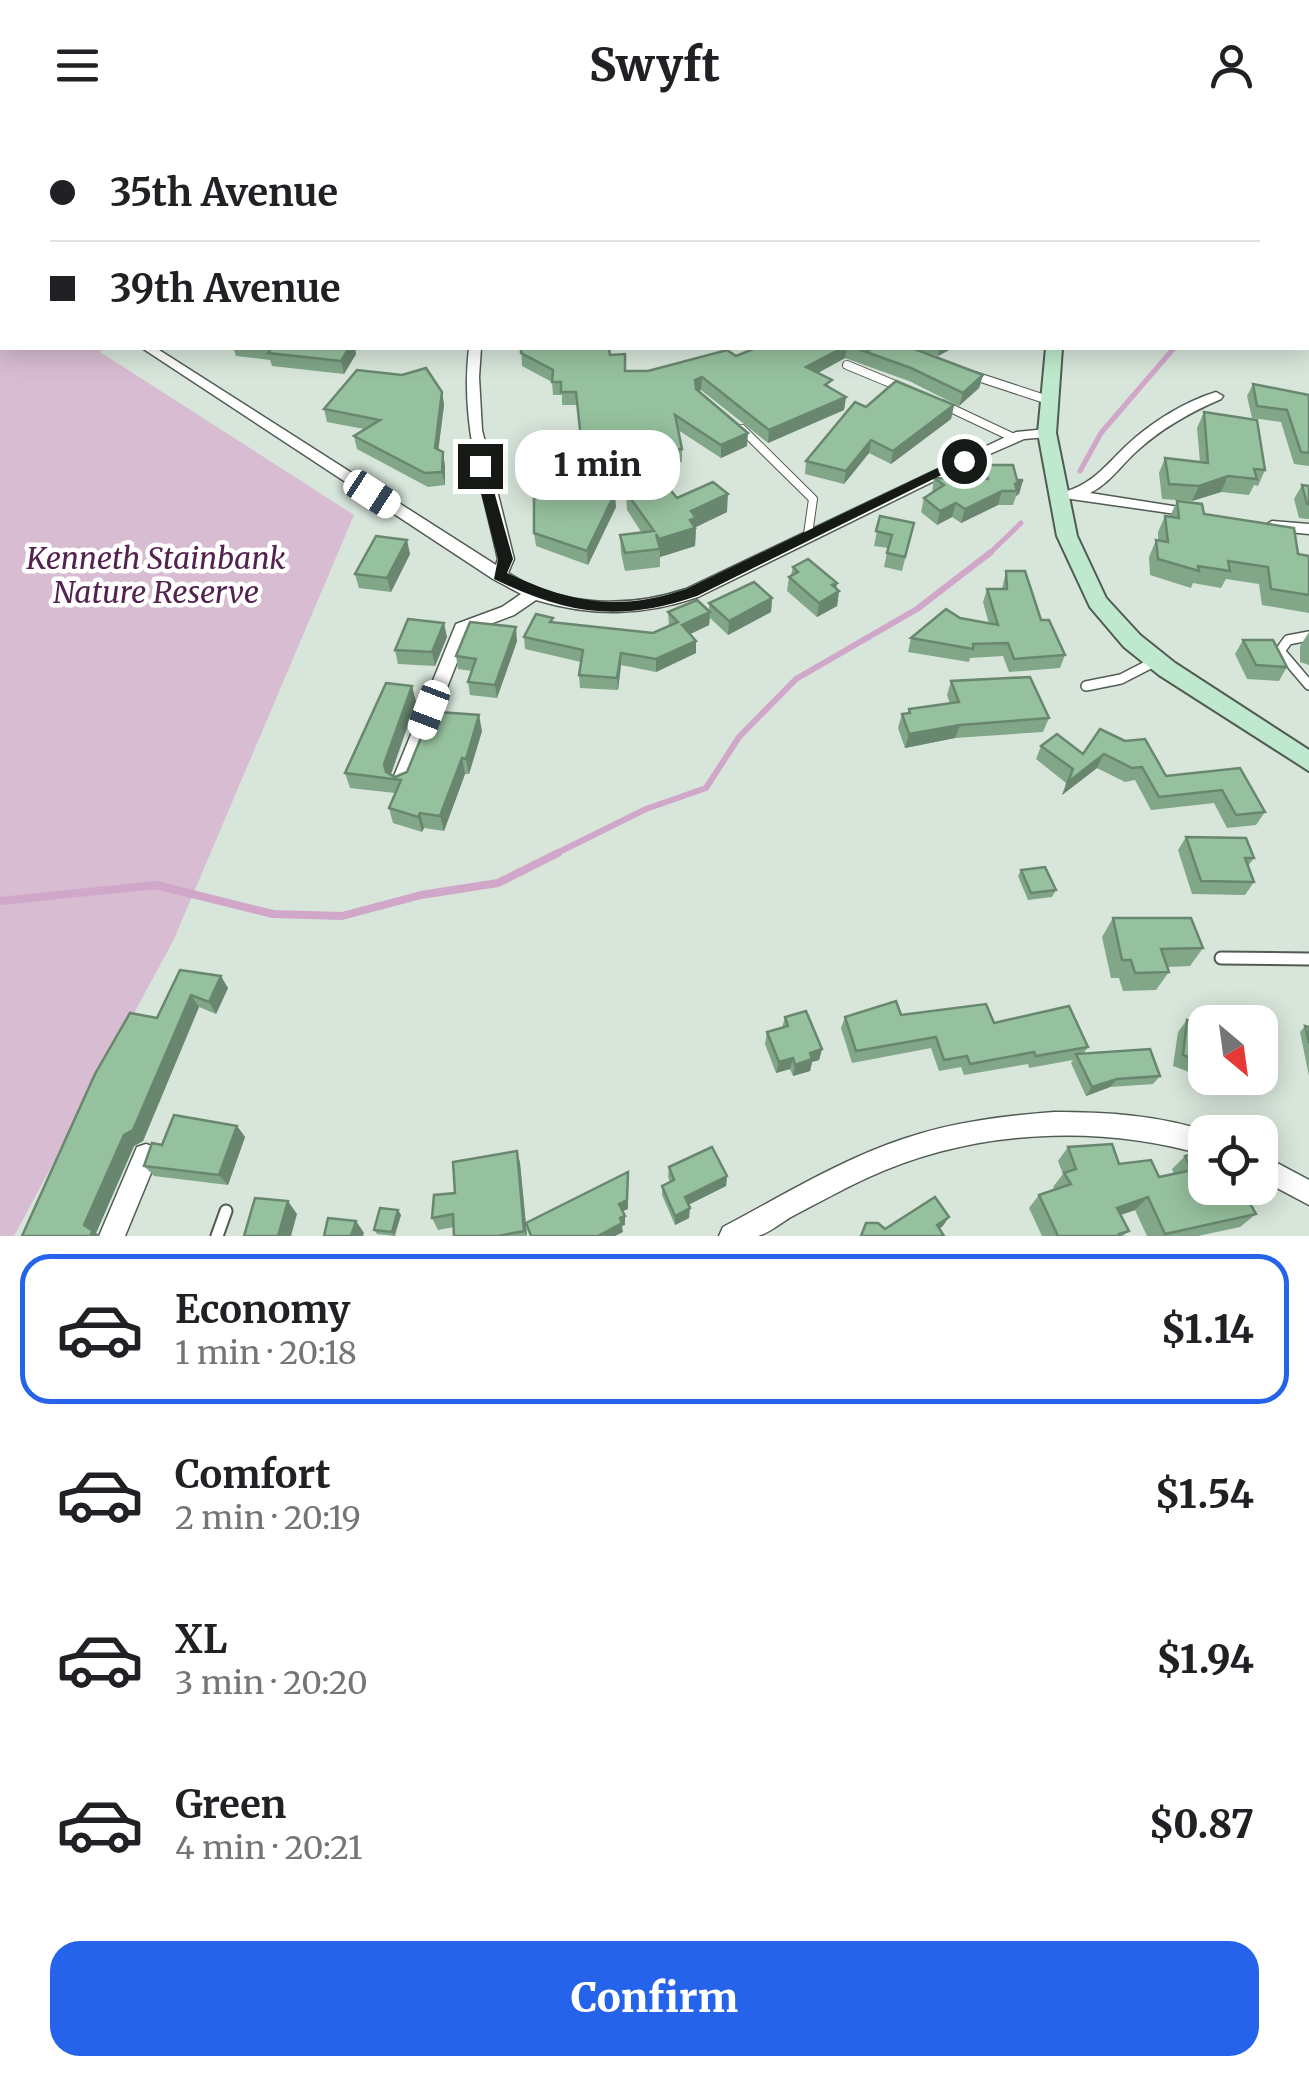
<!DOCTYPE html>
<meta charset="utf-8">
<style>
body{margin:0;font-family:Merriweather,serif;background:#f6f6f6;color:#202124;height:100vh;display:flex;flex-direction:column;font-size:38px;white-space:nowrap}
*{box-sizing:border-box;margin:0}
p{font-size:32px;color:#757577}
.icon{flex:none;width:55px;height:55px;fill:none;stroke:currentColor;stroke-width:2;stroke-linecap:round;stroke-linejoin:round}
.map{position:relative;height:1106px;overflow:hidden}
.drawer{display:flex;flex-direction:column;background:#fff;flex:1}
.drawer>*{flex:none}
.hud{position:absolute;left:0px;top:0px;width:1310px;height:220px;box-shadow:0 5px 25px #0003;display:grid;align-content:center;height:220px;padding:0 50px;background:#fff}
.needle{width:65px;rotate:151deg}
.controls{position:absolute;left:1188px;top:875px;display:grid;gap:20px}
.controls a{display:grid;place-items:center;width:90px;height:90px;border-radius:20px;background:#fff;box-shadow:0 5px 25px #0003;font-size:50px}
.end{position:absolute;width:45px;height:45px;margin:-22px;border:12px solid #151a16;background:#fff;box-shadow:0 0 0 5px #fff}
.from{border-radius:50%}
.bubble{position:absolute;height:70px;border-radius:30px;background:#fff;box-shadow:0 5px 25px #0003;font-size:32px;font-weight:800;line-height:70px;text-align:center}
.car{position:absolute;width:30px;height:60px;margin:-30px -15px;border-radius:12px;box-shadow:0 0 8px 2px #0007;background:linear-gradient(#fff 24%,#345 0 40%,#fff 0 76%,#345 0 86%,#fff 0)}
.hud b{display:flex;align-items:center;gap:35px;height:95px;font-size:38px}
.hud b+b{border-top:2px solid #e0e0e0}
.hud i{width:25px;height:25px;background:#202124}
ul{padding:18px 0 0;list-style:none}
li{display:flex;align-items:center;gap:30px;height:150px;margin:0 20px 15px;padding:0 30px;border:5px solid transparent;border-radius:30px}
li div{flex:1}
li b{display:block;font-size:38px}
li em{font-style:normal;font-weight:800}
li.current{border-color:#2563eb}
li>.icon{width:90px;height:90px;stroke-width:1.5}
.button{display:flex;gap:20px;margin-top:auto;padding:20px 50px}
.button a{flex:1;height:115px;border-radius:30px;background:#2563eb;color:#fff;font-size:40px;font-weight:800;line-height:115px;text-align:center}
header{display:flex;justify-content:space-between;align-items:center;height:130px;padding:0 50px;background:#fff;font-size:45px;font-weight:800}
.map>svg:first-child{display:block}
.green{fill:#d7bcd2}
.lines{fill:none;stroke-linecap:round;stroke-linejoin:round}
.stream-far2{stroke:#d0a6c9;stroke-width:5}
.stream-far1{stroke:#d0a6c9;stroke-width:6}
.stream{stroke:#d0a6c9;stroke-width:8}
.lane-far2-casing{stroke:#505b52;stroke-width:10}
.lane-far1-casing{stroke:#505b52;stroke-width:12}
.lane-casing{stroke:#505b52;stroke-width:15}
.street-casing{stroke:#505b52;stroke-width:3}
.secondary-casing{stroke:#505b52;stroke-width:4}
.lane-far2{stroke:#fff;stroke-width:8}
.lane-far1{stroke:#fff;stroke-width:9}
.lane{stroke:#fff;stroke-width:11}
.street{fill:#fff;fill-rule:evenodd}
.secondary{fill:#bfe9ce;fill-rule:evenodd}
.wall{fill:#81a688}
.shaded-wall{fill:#69876f}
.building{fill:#96c19e;stroke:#69876f;stroke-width:2.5}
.route{fill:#151a16}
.labels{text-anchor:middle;stroke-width:9;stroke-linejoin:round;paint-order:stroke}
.park-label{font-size:30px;font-style:italic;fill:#54224e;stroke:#fff}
</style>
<header><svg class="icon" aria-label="menu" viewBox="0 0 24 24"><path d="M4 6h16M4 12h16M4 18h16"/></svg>Swyft<svg class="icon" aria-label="person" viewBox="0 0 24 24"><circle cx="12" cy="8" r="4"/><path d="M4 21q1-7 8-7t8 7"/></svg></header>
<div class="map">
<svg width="1309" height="1106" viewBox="0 0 1309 1106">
<rect width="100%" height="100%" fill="#d7e5da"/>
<!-- green -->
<path class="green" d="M0,0h311l-309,2v216h101l-3,4 254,163 -180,424 -160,297h-14z"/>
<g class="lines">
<!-- stream-far2 -->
<g class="stream-far2">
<path d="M1080,341l21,-38 73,-85"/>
<path d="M988,425l33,-32"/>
</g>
<!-- stream-far1 -->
<path class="stream-far1" d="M553,725l93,-46 60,-21 33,-51 57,-58 121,-70 74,-57"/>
<!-- stream -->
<path class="stream" d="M0,771l156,-16 117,29 69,2 79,-21 77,-12 60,-30"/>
<!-- lane-far2 casing -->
<g class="lane-far2-casing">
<g id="lane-far2">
<path d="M847,235l53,22"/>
<path d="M975,246l73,24"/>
<path d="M942,274l72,34"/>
<path d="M742,299l71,70 -5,35"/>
</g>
</g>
<!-- lane-far1 casing -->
<g class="lane-far1-casing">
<g id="lane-far1">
<path d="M1309,506l-21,4 -8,11 29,34"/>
<path d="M1086,556l35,-7 33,-17"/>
</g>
</g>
<!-- lane casing -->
<g class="lane-casing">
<g id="lane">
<path d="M1221,828l88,1"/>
<path d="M217,1106l9,-25"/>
</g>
</g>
<!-- street casing -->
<g class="street-casing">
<g id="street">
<path d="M142,218h14l340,217 2,-6c-16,-73 -38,-135 -29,-211h12l-2,29 3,53 32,129 -6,14c54,34 119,36 178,16l330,-157 31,-3 7,4 -7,4 -23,2 -41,18 -285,140c-56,19 -105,20 -162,3l-22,15 -45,17 -59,149 -2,5 -7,3 -7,-3 -2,-5 64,-157 46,-17 19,-13 -28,-15z"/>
<path d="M1216,262l7,4 -2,3c-30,13 -59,29 -83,51 -17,15 -28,33 -48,43l102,16 5,2 3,3 -3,3 -133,-19v-6c29,-8 42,-27 63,-47 25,-23 57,-43 89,-53z"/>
<path d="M1272,391l37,3v10l-42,-4 -3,-4z"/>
<path d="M1054,982c53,0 104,3 155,20h-4v23c-109,-32 -235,-25 -338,23 -26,12 -51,26 -76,39 -10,6 -22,16 -33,19 -11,0 -27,0 -39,0l4,-9c59,-31 117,-67 180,-88 49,-17 100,-23 151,-27z"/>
<path d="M146,1014l9,3 3,9 -33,80h-26l38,-89z"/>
<path d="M1260,1024l49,26v25l-49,-26z"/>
</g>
</g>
<!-- secondary casing -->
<g class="secondary-casing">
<g id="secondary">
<rect x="1039" y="0" width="12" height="2"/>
<path d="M1046,218h16l-6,85 21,103 29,62 34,37 35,28 134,87v21l-150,-96 -35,-28 -34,-40 -33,-71 -19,-103z"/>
</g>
</g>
<!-- lane-far2 -->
<use href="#lane-far2" class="lane-far2"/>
<!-- lane-far1 -->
<use href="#lane-far1" class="lane-far1"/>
<!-- lane -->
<use href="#lane" class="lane"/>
<!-- street -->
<use href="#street" class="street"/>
<!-- secondary -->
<use href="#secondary" class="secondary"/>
</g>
<!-- wall -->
<g class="wall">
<path d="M622,0h163l-3,2h-231z"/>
<path d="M1084,0h95l-1,2h-94z"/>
<path d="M212,218h143l1,6 -12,20 -72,-8 -2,-6 -34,-4 -2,-6z"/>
<path d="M521,218l89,7 15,16h23l88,-15 20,-8h197l-15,8 -26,-8 71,27 -4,13 -20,18 -50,-25 -64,-23 -27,15 13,15 15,9 -2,13 -76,33 -67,-53 -3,1 49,55 -26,12 -43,-28 4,19v13l-90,6 -1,-8 -8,1 -6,-56h-15v-10h-9l-1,-13 -30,-16z"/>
<path d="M1253,254l56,11v71l-15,-2 -13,-42 -29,-4 -5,-22z"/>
<path d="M442,262l2,13 -6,45 7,16v19l-17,2 -71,-38 -3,-13 10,-7 -37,-7 -3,-13z"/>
<path d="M954,275l-3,14 -60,45 -22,-11 -25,31 -39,-10 1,-13 60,-54z"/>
<path d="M1204,282l61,58 -7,16 -4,-1 -5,10 -28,-3 -29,9 -30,-2 -3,-26 6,-15 35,4 -3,-34z"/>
<path d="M983,335l34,15h6l-4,14 -3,2 -3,9h-15l-37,18 -9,-6 -15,8 -16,-13 3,-14 8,-5 2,-15 45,1z"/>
<path d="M1302,355l7,1v33l-10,-1 -5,-19z"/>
<path d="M626,362l51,6 50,14 -31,15 -1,19 -35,11v10l-35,4 -4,-18 -1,-18 22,-2 -15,-23z"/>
<path d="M1177,371l27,13 94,40 11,2v57l-47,-8 -3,-21 -33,-5 -5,9 -28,-5 -2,5 -41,-13 -1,-18 7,-17h2v-8l7,-16h5z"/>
<path d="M616,377l-28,58 -52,-19 -2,-13z"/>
<path d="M880,386l34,7 -12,48 -18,-4 4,-19 -14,-2z"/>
<path d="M410,424l-19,38 -32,-4 -4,-14z"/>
<path d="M793,437l44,16 -1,6 3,2 -2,15 -20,11 -30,-26 2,-14 2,-2z"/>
<path d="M1006,441l59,84 -5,13 -51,4 -6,-16 -33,2 -1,4 -61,-10 3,-14 49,-20 29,6 -6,-22 4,-13h15z"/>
<path d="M772,468l-1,14 -43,23 -18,-17 -1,7 -19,9 6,7v12l-40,19 -35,-7 -3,25 -38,-2 -1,-13 2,-13 -56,-13 -1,-12 29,-14 100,10 16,-7 -1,-14h41v-9z"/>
<path d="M1309,502v33l-9,-3v-16z"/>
<path d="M447,507l-12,29 -37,-2 -3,-14z"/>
<path d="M1243,510l44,27 -8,14 -32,-2 -12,-25z"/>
<path d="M517,511l-20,57 -27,-3 -2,-13 4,-11 -14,-2 -2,-13z"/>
<path d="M951,551l98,37 -6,14 -88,6 -50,10 -7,-20 4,-14h5l2,-5 41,-5 -3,-9z"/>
<path d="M412,556l4,16 -26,72 5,3 12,-5 75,-41 -13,43h-4l-21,57 -20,-3 -2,4 -29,-9 -4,-15 6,-15 -45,-5 -5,-15z"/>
<path d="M1100,599l66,47 74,-8 25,44 -9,13 -29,3 -13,-25 -63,7 -16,-30 -10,2 -28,-14 -35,27 4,-12 -30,-24 5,-13 42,8z"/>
<path d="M1186,707l68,21 -6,8 6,16 -9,13 -53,-1 -14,-44z"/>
<path d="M1021,740l35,20 -4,7 -24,3 -10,-24z"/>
<path d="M1113,788l90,30 -13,18 -22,1 1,5 -13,18 -33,1 -4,-13h-8l-9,-41z"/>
<path d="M180,840l48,18 -12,26 -17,-7 -56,134 -9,5 -38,87 4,3h-78l135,-218z"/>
<path d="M901,885l93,8 94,24 -5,7 77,22 -7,8 -43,3 -24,9 -15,-33 2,-3 -44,8 -1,-4 -64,11 -3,-8 -22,4 -8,-23 -79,15 -11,-35 4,-11z"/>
<path d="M785,887l37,32 -3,11 -7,2 -2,9 -17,5 -3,-7 -14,4 -11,-29 2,-12 15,-4z"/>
<path d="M1187,890l18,7v51h16l-5,4 -43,-16 5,-34z"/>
<path d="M1305,896l4,1v49l-9,-44z"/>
<path d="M237,996l8,11 -17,48 -74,-9 -10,-10 18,-21z"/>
<path d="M1068,1017l91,30 15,-3 -2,-5 13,-13 20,32 51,26 -16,13 -42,9h-51l-12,-26 -15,5 9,16 -6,5h-81l-13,-28 10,-13 16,-5 -2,-3 10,-13 -5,-13z"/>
<path d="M517,1021l3,12 7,73h-73v-9l-16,3 -6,-12 23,-25z"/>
<path d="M669,1037l58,9 -1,10 -38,19 1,13 -14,7 -13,-30v-9l8,-4 -2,-5z"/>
<path d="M398,1080l3,5 -6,21 -18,-2 -3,-4z"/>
</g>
<!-- shaded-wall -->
<g class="shaded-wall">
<path d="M349,218h6l1,6 -12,20 -3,-13z"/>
<path d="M842,218h5l-2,10 -40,22 1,-13z"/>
<path d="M940,218h13l-15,8z"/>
<path d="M983,245l-4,13 -20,18 4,-13z"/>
<path d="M702,247l-1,13 -6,3v-13z"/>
<path d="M442,262l2,13 -7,56 -2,-13z"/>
<path d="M846,267l-2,13 -76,33 1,-13z"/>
<path d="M954,275l-3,14 -60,45 2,-13z"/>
<path d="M748,303l-1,13 -26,12v-13z"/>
<path d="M871,310l-2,13 -25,31 2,-13z"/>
<path d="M443,322l2,14v19l-3,-13z"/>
<path d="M1228,346l-7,16 -29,9 7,-15z"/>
<path d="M1023,350l-4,14 -3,2 1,-5 -2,-7z"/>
<path d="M1002,361l-4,14 -37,18 4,-14z"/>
<path d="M615,363l1,14 -28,58 -1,-14z"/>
<path d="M728,364l-1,18 -31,15 -1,19 -35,11 -1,-18 32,-28z"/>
<path d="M956,373l-4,14 -15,8 3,-14z"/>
<path d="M407,410l3,14 -19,38 -4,-14z"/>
<path d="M837,453l-2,11 4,-3 -2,15 -20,11 2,-14 13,-18z"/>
<path d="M772,468l-1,14 -43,23 1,-14z"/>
<path d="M710,482l-1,13 -27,13v-13z"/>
<path d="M444,493l3,14 -12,29 -3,-14z"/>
<path d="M516,497l1,14 -20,57 -2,-13z"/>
<path d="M696,511v12l-40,19v-13z"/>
<path d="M621,523v12l-3,25 -1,-12z"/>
<path d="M412,556l4,16 -27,78 -5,-16z"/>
<path d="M479,585l3,16 -13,43 -3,-15z"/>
<path d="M960,595l-5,13 -50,10 4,-14z"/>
<path d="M1104,624l-7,14 -35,27 6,-13z"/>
<path d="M462,628l3,16 -21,57 -4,-15z"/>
<path d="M420,683l4,15 -2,4 -4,-15z"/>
<path d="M221,846l7,12 -12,26 -7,-12z"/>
<path d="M191,865l8,12 -56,134 -9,5 -38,87 4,3h-10l-6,-11 40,-90z"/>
<path d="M822,919l-3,11 -7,2 -2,9 -17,5 2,-11 15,-12z"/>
<path d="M793,928l-3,11 -14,4 3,-11z"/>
<path d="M1117,949l-7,8 -24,9 6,-9z"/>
<path d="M237,996l8,11 -17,48 -9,-10z"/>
<path d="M517,1021l3,12 7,73 -3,-5z"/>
<path d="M628,1042v37l-9,4v-9z"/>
<path d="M727,1046l-1,10 -42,21 1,-10z"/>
<path d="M1148,1067l-13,13 -31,11 13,-13z"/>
<path d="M288,1071l9,13 -6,22h-13z"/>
<path d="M690,1078l-1,10 -14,7v-9z"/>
<path d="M398,1080l3,5 -7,21 -2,-4z"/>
<path d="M625,1086v9l-3,1 1,6 -8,4h-17z"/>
<path d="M949,1087l-6,9 -12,9 6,-10z"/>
<path d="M356,1091l8,12 -1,3h-12z"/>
</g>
<!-- building -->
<g class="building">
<path d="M445,0h23l-1,2h-24z"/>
<path d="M552,0l69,1 32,-1 -2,2h-100z"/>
<path d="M698,0h77l-2,2h-62z"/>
<path d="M879,0h42l-3,2h-41z"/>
<path d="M1087,0h75v2h-76z"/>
<path d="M1226,0h19v2h-18z"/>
<path d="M266,218h83l-8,13 -73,-8 4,-5z"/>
<path d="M521,218h88l1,7 15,-1v17h23l79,-21 9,6 20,-8h86l-36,19 26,13 -7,5 21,12 -77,33 -67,-53 -7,3 1,9 52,44 -27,12 -46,-30 7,34 -91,5 -1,-7 -8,1 -6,-56h-15v-10h-9l1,-12 -32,-17z"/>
<path d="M855,218h15l-3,3 7,-3h38l71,27 -20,18 -52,-25z"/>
<path d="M426,238l16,24 -7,56 8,4 -1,20 -17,1 -71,-37 26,-16 -56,-11 33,-39 45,5z"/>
<path d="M896,251l58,24 -61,46 -22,-11 -25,31 -40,-10 49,-59 11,5z"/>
<path d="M1253,254l56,11v58l-8,-1 -14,-42 -30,-4z"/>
<path d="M1204,282l53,8 8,50 -11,-1 3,10 -29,-3 -29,10 -30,-2 -4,-26 43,5z"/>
<path d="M983,335h30l4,15h6l-8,4 2,7h-15l-37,18 -9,-6 -16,8 -16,-13 20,-13 -10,-7 54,1z"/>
<path d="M713,352l15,12 -37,17 5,7 -6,2 5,8 -36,11 -3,-5 4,15 -35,4 -5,-18 34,-4 -28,-39 42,-5 9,11z"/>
<path d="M1302,355l7,1v18h-2z"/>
<path d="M615,363l-28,58 -53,-18v-35z"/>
<path d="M1177,371l25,3 2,10 90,14 4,26 11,2v39l-38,-6 -3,-22 -40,-6 2,10 -32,-5 1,5 -41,-12 -2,-19 12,2 -3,-26 14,2z"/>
<path d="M880,386l34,7 -9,34 -18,-4 5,-18 -16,-4z"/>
<path d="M376,406l31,4 -20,38 -32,-4z"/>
<path d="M808,429l29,24 -5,2 7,6 -20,12 -30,-26 9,-5 -5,-5z"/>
<path d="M1006,441h19l16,49h8l16,35 -51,4 -6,-16 -35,1v5l-62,-11 35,-29 14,9 38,7 -11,-36h20z"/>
<path d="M754,452l18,16 -43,23 -20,-18z"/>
<path d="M697,470l13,12 -28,13 14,16 -40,18 -35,-6 -4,25 -38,-3 4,-25 -59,-13 12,-23 17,4 -3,4 103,11 25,-11 -10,-10z"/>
<path d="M408,489l36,4 -12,29 -37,-2z"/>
<path d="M470,492l46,5 -21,58 -27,-3 8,-23 -20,-3z"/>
<path d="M1243,510h30l14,27 -31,-2z"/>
<path d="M1030,547l19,41 -89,7 -51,9 -7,-20 8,-1 -1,-4 50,-7 -8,-21z"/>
<path d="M386,553l26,3 -28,78 2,8 9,5 12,-5 22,-54 10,-6 40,3 -13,44 -4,-1 -22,58 -20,-3 -2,4 -29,-9 12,-28 -56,-7z"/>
<path d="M1100,599l25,12 20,-2 21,37 74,-8 25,44 -29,3 -14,-25 -63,7 -17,-30 -10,1 -28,-14 -36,28 5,-13 -32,-23 16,-12 26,20z"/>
<path d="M1186,707l60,1 8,20h-9l9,24 -53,-1z"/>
<path d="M1045,737l11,23 -25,3 -10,-23z"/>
<path d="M1113,788h78l12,30 -42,1 8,23 -34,1 -4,-13h-9z"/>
<path d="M180,840l41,6 -12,26 -18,-7 -58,135 -9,5 -40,90 9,6 -3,5h-68l73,-162 35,-61 27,5z"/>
<path d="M896,871l5,14 85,-11 8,19 75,-17 19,41 -52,9 -2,-4 -64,12 -3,-8 -23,4 -8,-23 -80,14 -11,-34z"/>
<path d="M806,881l16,38 -12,4 2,6 -17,6 -2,-7 -14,4 -12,-30 21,-6 -3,-9z"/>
<path d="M1187,890l18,7v36l-22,-8z"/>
<path d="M1305,896l4,1v16z"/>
<path d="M1150,919l10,27 -43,3 -25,8 -16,-33z"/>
<path d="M174,985l63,11 -18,49 -75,-9 8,-23 10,2z"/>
<path d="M1112,1014l7,20 32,-4 8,17 33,-7 -7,-14 20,-5v37h36l15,26 -91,20 -17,-37 -31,11 12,23 -10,3 1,2h-62l-19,-41 32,-11 -7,-11 12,-4 -8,-22z"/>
<path d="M712,1017l15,29 -42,21 5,11 -15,8 -13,-30 12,-6 -5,-13z"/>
<path d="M517,1021l7,80 -26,5h-44l-1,-22 -21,4 2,-23 21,-2 -2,-31z"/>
<path d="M628,1042l-1,28 -8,4 6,12 -5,2 2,5 -24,13h-67l-5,-13z"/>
<path d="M935,1067l14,20 -12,8 7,11h-83l5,-13h12l7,6z"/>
<path d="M255,1068l33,3 -10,35h-34z"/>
<path d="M380,1078l18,2 -6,22 -18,-2z"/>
<path d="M328,1088l28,3 -5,15h-27z"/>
</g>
<!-- route -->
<path class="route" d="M959,328l11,3 -273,135c-79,27 -130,18 -203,-17l4,-20 -24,-93 6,-4 7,4 26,93 -6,14c64,30 112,39 179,16z"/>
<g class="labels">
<!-- park labels -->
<g class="park-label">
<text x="156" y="439">Kenneth Stainbank<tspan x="156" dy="34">Nature Reserve</tspan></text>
</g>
</g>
</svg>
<div class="controls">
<a><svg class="needle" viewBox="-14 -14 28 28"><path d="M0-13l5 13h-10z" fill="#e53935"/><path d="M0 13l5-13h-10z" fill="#757577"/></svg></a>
<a><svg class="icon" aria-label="locate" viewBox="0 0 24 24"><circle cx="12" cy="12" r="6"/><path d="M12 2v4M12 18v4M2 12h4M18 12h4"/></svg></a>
</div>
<i class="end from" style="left:964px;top:331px"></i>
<i class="end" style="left:480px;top:336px"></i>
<div class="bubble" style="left:515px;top:300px;width:165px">1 min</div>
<i class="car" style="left:372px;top:364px;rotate:123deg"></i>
<i class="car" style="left:429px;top:580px;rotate:201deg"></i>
<div class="hud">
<b><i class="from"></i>35th Avenue</b>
<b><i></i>39th Avenue</b>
</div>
</div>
<section class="drawer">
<ul>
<li class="current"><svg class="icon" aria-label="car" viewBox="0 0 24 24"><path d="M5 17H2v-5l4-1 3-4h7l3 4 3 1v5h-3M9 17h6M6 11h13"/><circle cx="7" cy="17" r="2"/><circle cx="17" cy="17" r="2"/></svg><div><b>Economy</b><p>1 min · 20:18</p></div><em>$1.14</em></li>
<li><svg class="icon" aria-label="car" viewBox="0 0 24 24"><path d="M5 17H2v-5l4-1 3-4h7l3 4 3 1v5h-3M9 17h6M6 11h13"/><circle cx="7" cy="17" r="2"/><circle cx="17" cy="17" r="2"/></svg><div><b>Comfort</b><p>2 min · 20:19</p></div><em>$1.54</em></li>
<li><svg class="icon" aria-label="car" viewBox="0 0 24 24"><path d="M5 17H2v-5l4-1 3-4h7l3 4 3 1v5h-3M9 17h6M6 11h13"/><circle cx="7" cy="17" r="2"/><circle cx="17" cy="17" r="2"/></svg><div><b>XL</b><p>3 min · 20:20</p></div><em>$1.94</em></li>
<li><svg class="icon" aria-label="car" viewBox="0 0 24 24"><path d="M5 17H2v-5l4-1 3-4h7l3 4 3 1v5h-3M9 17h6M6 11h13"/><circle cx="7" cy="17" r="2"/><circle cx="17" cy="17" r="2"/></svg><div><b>Green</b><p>4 min · 20:21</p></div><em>$0.87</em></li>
</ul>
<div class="button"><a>Confirm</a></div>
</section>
